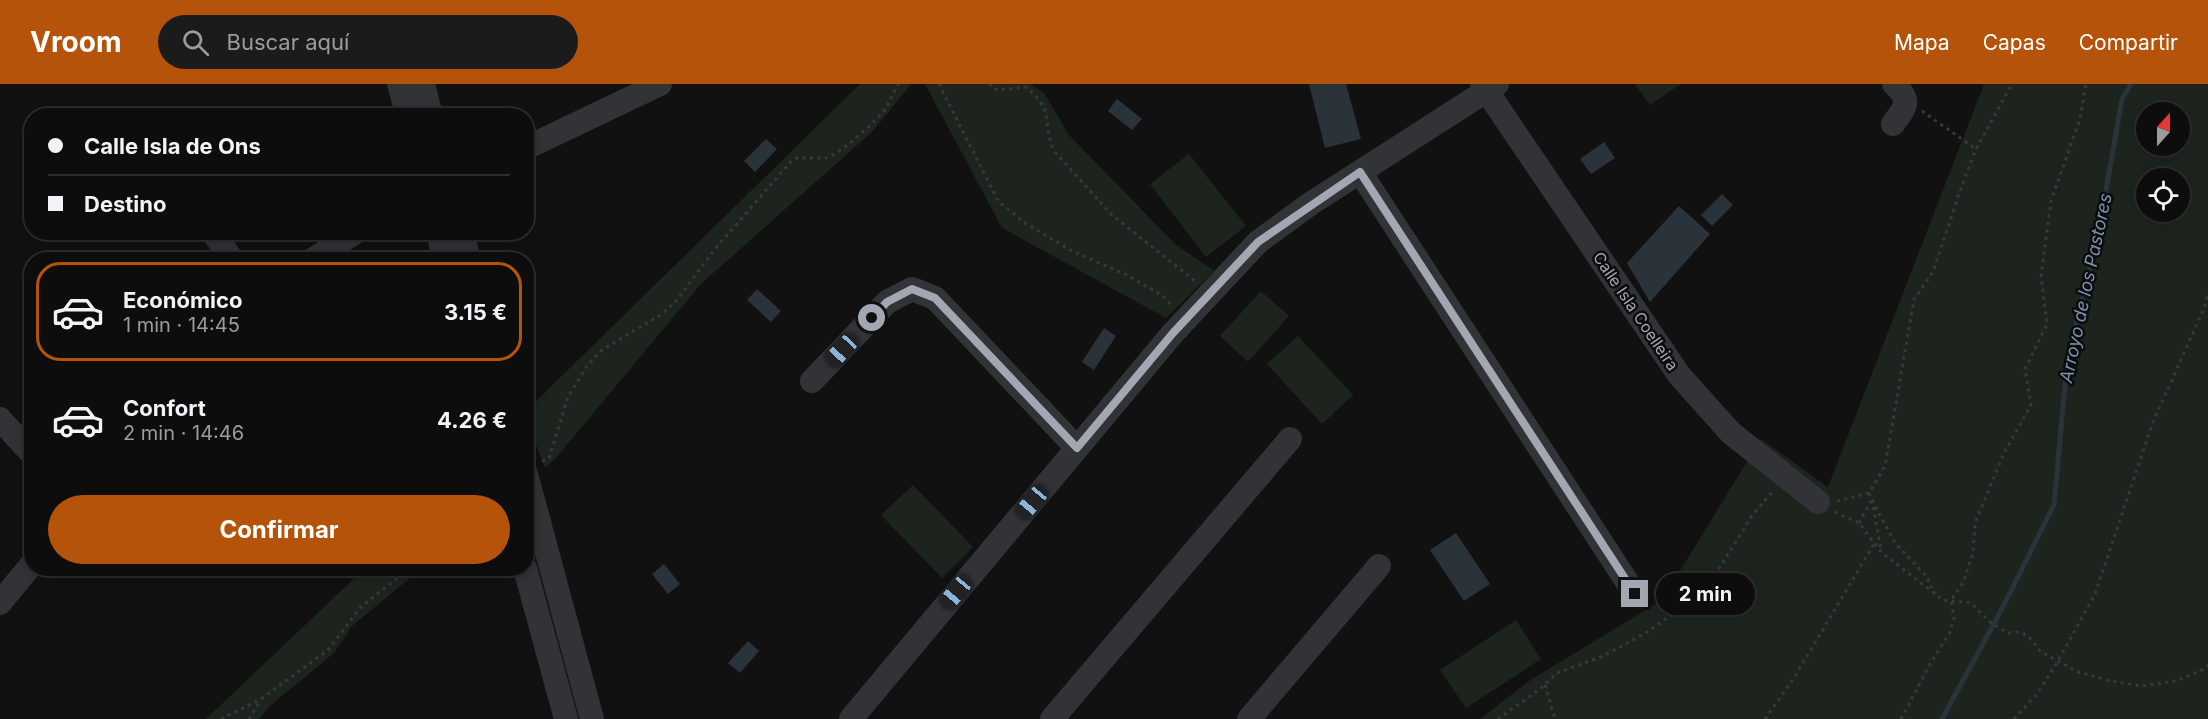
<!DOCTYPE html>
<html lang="es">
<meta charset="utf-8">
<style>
body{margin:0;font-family:Inter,sans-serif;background:#1b1b1c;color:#f1f3f6;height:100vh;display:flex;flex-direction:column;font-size:22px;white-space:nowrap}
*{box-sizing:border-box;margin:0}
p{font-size:20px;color:#9a9c9e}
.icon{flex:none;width:33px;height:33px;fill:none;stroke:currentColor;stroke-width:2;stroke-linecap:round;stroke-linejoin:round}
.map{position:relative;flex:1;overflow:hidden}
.panel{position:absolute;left:24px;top:168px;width:510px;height:324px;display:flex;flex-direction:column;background:#0d0d0e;border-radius:24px;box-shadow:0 3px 15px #0003,0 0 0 2px #2d2d2e}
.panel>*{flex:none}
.hud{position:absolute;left:24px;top:24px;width:510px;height:132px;border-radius:24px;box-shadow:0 3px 15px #0003,0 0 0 2px #2d2d2e;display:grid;align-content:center;height:132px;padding:0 24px;background:#0d0d0e}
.needle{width:39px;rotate:21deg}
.tools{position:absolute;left:2136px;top:18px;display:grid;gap:12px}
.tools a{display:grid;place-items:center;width:54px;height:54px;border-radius:50%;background:#0d0d0e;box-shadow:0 3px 15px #0003,0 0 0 2px #2d2d2e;font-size:30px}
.end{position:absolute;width:27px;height:27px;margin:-14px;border:8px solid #a2a7b2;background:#111;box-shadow:0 0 0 3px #111}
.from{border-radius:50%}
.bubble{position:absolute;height:42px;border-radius:21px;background:#0d0d0e;box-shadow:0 3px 15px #0003,0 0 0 2px #2d2d2e;font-size:20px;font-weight:700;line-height:42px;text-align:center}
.car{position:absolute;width:18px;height:36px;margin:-18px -9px;border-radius:8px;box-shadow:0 0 4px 2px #0007;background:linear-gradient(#222 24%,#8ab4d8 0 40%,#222 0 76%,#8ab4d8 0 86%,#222 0)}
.hud b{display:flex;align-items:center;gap:21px;height:57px;font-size:22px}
.hud b+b{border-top:2px solid #2d2d2e}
.hud i{width:15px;height:15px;background:#f1f3f6}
ul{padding:10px 0 0;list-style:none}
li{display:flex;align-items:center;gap:18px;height:99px;margin:0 12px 9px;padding:0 12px;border:3px solid transparent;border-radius:24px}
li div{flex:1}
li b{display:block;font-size:22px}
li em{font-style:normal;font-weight:700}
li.active{border-color:#b45309}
li>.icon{width:54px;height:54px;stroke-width:1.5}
.action{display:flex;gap:12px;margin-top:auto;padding:12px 24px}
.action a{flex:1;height:69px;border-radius:36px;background:#b45309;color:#fff;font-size:24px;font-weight:700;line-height:69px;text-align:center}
header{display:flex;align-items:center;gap:36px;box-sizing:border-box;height:84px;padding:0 30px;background:#b45309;color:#fff}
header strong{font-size:28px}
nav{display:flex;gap:33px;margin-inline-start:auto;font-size:21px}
.search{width:420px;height:54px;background:#1b1b1c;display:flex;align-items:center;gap:15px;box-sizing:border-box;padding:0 21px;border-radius:33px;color:#9a9c9e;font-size:22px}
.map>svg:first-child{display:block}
.green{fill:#1d241e;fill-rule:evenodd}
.water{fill:#2b333a}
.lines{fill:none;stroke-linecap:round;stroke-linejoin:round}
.stream{stroke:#2b333a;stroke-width:5}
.path{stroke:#38393e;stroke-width:3;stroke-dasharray:3 4.5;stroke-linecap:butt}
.minor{stroke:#323337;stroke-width:24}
.route{stroke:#a2a7b2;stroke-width:8}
.labels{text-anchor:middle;stroke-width:5;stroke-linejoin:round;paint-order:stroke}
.street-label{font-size:16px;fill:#a2a7b2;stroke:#0c0c0d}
.water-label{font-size:18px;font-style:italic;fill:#7a93ad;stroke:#0c0c0d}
</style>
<header>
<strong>Vroom</strong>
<div class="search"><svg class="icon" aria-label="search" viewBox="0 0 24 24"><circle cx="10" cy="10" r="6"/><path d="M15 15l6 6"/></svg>Buscar aquí</div>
<nav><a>Mapa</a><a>Capas</a><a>Compartir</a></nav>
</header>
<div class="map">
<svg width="2208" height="635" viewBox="0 0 2208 635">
<rect width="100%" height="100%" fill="#111112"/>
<!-- green -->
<g class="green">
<path d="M860,0h51l-38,47 -172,153 -145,174 -11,10 -18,-46v-12z"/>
<path d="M925,0h105l14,9 25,42 106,109 39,27 -48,47 -164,-90z"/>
<path d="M1635,0h46l-31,21z"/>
<path d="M1984,0h224v635h-728l49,-38 133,-81 99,-161 67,48zM2146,28h34v34h-34zM2146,94h34v34h-34z"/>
<path d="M1189,70l57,72 -40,31 -56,-73z"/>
<path d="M1261,207l28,25 -41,46 -28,-26z"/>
<path d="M1298,252l55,59 -31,29 -55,-60z"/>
<path d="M913,401l60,62 -31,31 -61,-63z"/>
<path d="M364,485h57l-69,57 -18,27 -64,53 -11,13h-53z"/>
<path d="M1516,536l25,39 -75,49 -26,-38z"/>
</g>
<!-- water -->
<g class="water">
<path d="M1309,0h37l15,55 -36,9z"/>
<path d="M1117,15l25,20 -10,11 -24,-19z"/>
<path d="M766,55l11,10 -22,23 -11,-11z"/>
<path d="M1604,58l11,16 -24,16 -11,-15z"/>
<path d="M1722,110l11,11 -21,21 -11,-11z"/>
<path d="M1679,122l31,28 -60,68 -23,-39z"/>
<path d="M757,205l24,22 -10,11 -24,-22z"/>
<path d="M1104,244l12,8 -22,34 -12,-8z"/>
<path d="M1456,449l34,51 -26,17 -34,-51z"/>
<path d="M664,480l16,20 -12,10 -16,-20z"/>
<path d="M748,557l11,10 -19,22 -12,-10z"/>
</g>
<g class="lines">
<!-- stream -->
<path class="stream" d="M1942,635l62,-114 50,-100 13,-142 33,-139 22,-125 9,-15"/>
<!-- path -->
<g class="path">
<path d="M939,0l59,117 27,22 47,28 55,24 36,21 9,9"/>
<path d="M989,0l8,6 29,-3c30,25 15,34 28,64l58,64 83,66"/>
<path d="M1922,27l54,38"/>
<path d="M542,377l7,-3 19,-61 19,-31 15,-16 60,-36 15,-14 38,-51 78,-90c11,-3 21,0 32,-1 13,-2 53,-38 61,-50 5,-8 7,-17 13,-24"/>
<path d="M1869,409l3,7 9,50"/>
<path d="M1872,416l23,43 32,34 3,9 6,7"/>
<path d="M1837,417l32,-8 16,-27 29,-166 19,-28 28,-84 15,-39 36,-65"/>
<path d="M1835,428l24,11 23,30 61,47 28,3 19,19 18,11 11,-1 9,4 13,16 37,20 33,9 30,5 35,-5 28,-12 4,-4"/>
<path d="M1859,439l12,-22"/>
<path d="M1545,601l10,34"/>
<path d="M221,635l40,-20 67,-49 33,-43 49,-39"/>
<path d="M249,635l11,-18"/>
<path d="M1498,635l42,-30 17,-16 44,-16 43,-23 35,-24 23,-21 18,-22 32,-51 21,-25"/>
<path d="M1765,635l29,-41 80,-134"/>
<path d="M1901,635l29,-55 19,-30 5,-16 -3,-18 12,-17 10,-30 2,-30 29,-70 27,-48 -6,-36 22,-45 -6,-47 10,-76 29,-82 6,-35"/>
<path d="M2014,635l23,-25 21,-33 37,-67 58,-172 52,-116 3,-15"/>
</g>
<!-- minor -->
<g class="minor">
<path d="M399,0l9,32"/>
<path d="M423,0l8,32"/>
<path d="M1482,0l197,291 52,58 87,69"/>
<path d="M1893,40c13,-18 19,-23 1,-40"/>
<path d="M526,64l134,-64"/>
<path d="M1360,88l275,422"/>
<path d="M213,148l19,28"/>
<path d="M438,148l7,28"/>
<path d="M462,148l7,28"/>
<path d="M312,176l44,-28"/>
<path d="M812,297l75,-79 25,-13 23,9 142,150"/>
<path d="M0,335l32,35"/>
<path d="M526,390l66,245"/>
<path d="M525,484l41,151"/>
<path d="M0,519l32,-39"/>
<path d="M851,635l322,-386 85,-91 52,-38 187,-120"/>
<path d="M1052,635l238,-280"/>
<path d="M1249,635l130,-153"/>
</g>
</g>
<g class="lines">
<!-- route -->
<path class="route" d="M872,234l15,-16 25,-13 23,9 142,150 96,-115 85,-91 102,-70 275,422"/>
</g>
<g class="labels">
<!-- street labels -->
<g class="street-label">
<text transform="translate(1636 227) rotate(56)" y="6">Calle Isla Coelleira</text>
</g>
<!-- water labels -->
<g class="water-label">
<text transform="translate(2086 204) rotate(-78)" y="6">Arroyo de los Pastores</text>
</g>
</g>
</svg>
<div class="tools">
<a><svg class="needle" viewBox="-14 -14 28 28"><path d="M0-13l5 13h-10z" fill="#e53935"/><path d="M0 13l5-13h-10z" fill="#9a9c9e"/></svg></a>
<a><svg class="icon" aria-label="locate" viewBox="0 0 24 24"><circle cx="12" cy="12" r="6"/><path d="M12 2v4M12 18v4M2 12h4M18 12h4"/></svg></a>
</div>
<i class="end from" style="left:872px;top:234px"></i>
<i class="end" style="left:1635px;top:510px"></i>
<div class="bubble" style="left:1656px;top:489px;width:99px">2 min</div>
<i class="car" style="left:842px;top:266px;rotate:223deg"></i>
<i class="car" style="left:1032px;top:418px;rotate:220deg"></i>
<i class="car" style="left:956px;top:508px;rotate:220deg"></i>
<div class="hud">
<b><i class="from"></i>Calle Isla de Ons</b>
<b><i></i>Destino</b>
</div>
<section class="panel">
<ul>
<li class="active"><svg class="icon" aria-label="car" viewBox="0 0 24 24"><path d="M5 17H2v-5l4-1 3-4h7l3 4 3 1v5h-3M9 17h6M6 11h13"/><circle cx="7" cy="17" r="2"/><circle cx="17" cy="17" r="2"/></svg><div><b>Económico</b><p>1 min · 14:45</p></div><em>3.15 €</em></li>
<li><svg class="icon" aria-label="car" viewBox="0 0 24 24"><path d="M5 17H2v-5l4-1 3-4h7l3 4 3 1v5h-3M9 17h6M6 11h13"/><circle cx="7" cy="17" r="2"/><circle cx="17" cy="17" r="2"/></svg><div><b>Confort</b><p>2 min · 14:46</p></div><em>4.26 €</em></li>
</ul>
<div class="action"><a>Confirmar</a></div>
</section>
</div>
